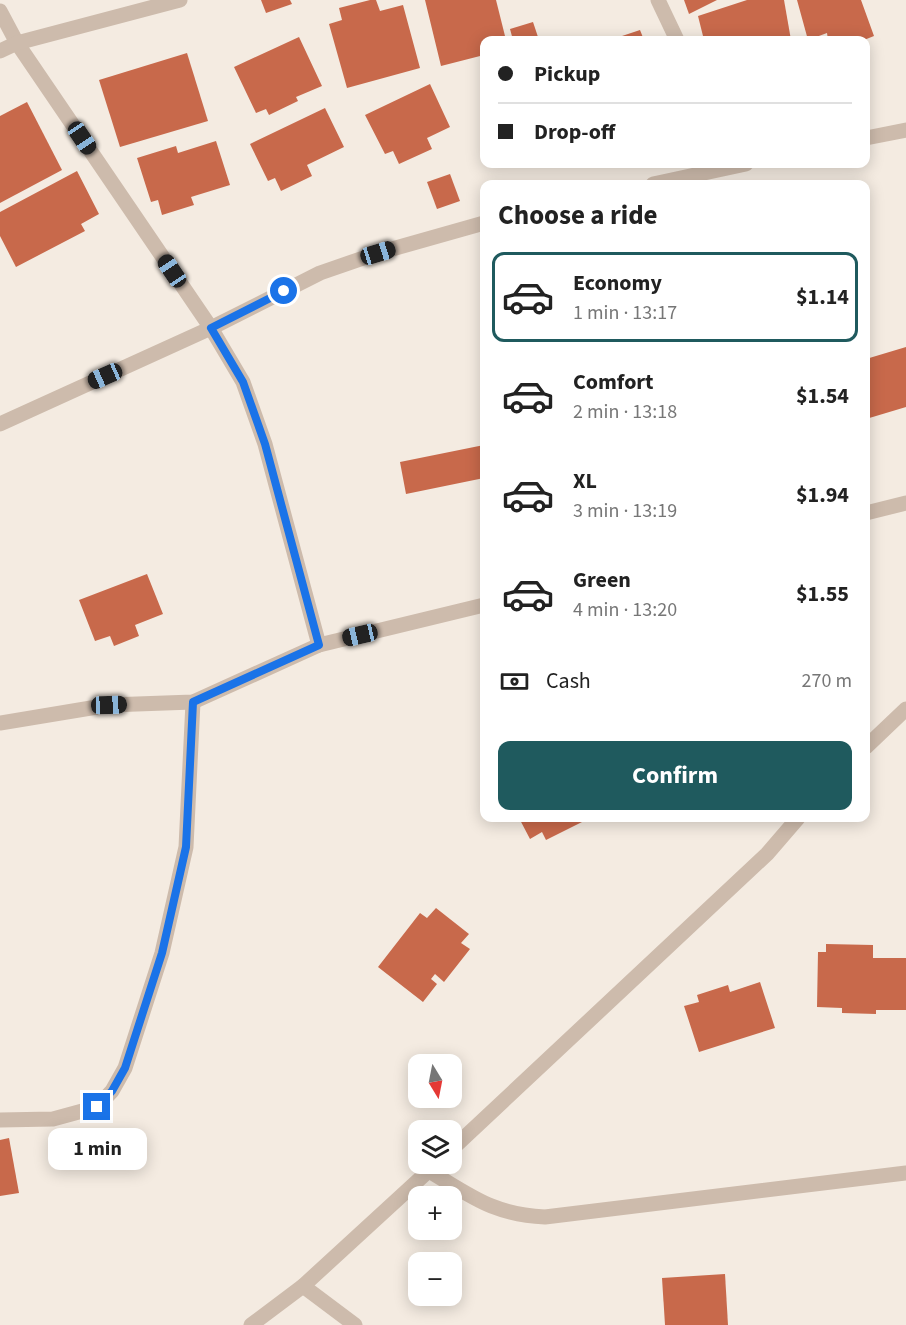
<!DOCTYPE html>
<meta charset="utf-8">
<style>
body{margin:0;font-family:"Source Sans 3",sans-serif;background:#f6f6f6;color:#222;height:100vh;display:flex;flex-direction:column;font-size:22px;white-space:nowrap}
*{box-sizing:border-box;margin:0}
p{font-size:20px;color:#767676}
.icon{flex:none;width:33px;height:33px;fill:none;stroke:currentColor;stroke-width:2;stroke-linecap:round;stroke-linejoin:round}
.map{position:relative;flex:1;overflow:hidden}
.drawer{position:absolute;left:480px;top:180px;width:390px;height:642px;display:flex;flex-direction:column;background:#fff;border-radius:12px;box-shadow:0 3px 15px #0003}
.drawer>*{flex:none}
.top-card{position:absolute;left:480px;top:36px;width:390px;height:132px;border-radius:12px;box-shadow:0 3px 15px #0003;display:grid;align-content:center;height:132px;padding:0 18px;background:#fff}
.needle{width:39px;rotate:170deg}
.controls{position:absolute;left:408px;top:1054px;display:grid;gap:12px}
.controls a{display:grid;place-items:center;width:54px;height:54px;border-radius:12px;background:#fff;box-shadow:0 3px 15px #0003;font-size:30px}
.end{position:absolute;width:27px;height:27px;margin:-14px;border:8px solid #1a73e8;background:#fff;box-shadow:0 0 0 3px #fff}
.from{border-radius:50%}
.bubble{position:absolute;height:42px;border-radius:12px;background:#fff;box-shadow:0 3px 15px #0003;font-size:20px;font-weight:700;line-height:42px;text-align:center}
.car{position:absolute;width:18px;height:36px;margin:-18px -9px;border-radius:8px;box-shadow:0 0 4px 2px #0007;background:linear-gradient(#222 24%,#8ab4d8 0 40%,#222 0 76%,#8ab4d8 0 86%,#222 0)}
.top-card b{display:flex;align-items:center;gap:21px;height:57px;font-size:22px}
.top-card b+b{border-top:2px solid #e0e0e0}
.top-card i{width:15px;height:15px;background:#222}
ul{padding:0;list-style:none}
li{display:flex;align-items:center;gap:18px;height:90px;margin:0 12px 9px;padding:0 6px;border:3px solid transparent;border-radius:12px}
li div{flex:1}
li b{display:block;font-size:22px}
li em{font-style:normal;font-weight:700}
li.on{border-color:#1f5a5e}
li>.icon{width:54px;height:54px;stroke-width:1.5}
h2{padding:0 18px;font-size:27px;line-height:72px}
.pay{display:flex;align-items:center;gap:15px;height:66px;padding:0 18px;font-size:22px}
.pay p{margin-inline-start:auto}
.button{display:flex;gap:12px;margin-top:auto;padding:12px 18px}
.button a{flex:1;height:69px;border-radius:12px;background:#1f5a5e;color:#fff;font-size:24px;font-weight:700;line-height:69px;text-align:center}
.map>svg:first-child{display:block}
.building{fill:#c8694b}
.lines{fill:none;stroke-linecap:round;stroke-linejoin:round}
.street{stroke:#cdbbac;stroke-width:15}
.route{stroke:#1a73e8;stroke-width:8}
</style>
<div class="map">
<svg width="906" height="1325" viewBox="0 0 906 1325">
<rect width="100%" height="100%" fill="#f4ebe1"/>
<!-- building -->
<g class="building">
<path d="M261,0h29l2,4 -26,9z"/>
<path d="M370,0h6l4,11 23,-6 17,63 -73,20 -18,-64 13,-4 -3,-12z"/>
<path d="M425,0h71l10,40h-22v15l-43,11z"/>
<path d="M684,0h33l-28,14z"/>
<path d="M747,0h37l7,40h-87l-6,-24z"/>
<path d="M797,0h64l13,36 -10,4h-36l-1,-7 -19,7z"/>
<path d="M533,22l6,18h-26l-3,-11z"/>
<path d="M640,30l4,10h-34z"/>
<path d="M299,37l23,49 -26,11 2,4 -29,14 -3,-6 -10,4 -22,-46z"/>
<path d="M187,53l21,68 -88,26 -21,-67z"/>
<path d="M430,84l20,43 -23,11 5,11 -33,15 -6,-13 -8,3 -20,-39z"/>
<path d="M27,102l35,68 -62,33v-87z"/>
<path d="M325,108l19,39 -37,18 5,11 -31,15 -6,-13 -7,3 -18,-37z"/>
<path d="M216,141l14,44 -39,12 3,8 -32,10 -4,-15 -7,2 -14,-44 39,-12 2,7z"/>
<path d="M77,171l22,43 -18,10 4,7 -69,36 -16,-31v-24z"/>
<path d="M450,174l10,27 -23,8 -10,-27z"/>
<path d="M906,347v60l-40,12v-60z"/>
<path d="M484,445v33l-78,16 -6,-32z"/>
<path d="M147,574l16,40 -28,11 4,11 -25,10 -4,-10 -15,5 -16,-41z"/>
<path d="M519,818h63l2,3 -38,19 -4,-8 -12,7z"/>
<path d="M436,908l33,26 -8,9 9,6 -26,33 -9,-8 -4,5 6,5 -14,18 -45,-35 42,-54 7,5z"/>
<path d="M826,944l47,1v13h33v52h-30v4l-34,-1v-5l-25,-1 1,-55h8z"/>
<path d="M760,982l15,46 -76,24 -15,-46 15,-4 -2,-7 31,-10 2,7z"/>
<path d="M9,1138l10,55 -19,3v-56z"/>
<path d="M725,1274l3,51h-63l-3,-47z"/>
</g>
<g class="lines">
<!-- street -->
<g class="street">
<path d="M658,0l19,40"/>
<path d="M0,11l17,32 194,285 32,54 22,62 54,201"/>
<path d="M0,51l17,-8 163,-43"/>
<path d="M866,138l40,-8"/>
<path d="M653,184l93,-20"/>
<path d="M0,424l211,-96 109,-55 58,-20 106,-30"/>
<path d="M866,513l40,-10"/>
<path d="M0,723l109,-18 84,-3 126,-57 165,-40"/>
<path d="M866,747l40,-38"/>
<path d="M0,1120l53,-1 44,-12 15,-16 13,-23 37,-115 24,-106 7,-145"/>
<path d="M452,1149l315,-295 31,-36"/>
<path d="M429,1171c44,26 63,43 116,46l361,-44"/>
<path d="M303,1286l52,39"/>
<path d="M251,1325l52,-39 133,-122"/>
</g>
</g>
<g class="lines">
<!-- route -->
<path class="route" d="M97,1107l15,-16 13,-23 37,-115 24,-106 7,-145 126,-57 -54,-201 -22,-62 -32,-54 73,-37"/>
</g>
</svg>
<div class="controls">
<a><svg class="needle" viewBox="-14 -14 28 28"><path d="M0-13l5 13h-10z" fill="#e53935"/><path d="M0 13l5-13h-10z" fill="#767676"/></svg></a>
<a><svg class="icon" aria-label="layers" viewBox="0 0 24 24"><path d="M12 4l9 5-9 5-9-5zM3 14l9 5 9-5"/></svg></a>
<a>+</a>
<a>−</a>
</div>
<i class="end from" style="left:284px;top:291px"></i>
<i class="end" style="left:97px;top:1107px"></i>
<div class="bubble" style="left:48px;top:1128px;width:99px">1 min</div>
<i class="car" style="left:82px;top:138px;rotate:146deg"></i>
<i class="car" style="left:378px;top:253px;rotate:73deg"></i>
<i class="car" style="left:172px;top:271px;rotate:326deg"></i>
<i class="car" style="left:105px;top:376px;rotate:246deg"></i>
<i class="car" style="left:360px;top:635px;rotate:257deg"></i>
<i class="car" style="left:109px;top:705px;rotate:88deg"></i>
<div class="top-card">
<b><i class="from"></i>Pickup</b>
<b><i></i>Drop-off</b>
</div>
<section class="drawer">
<h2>Choose a ride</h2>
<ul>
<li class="on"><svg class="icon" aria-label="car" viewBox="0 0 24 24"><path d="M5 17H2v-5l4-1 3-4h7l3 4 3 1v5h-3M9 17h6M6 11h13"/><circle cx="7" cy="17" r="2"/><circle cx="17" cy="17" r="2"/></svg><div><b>Economy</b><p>1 min · 13:17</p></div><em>$1.14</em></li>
<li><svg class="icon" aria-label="car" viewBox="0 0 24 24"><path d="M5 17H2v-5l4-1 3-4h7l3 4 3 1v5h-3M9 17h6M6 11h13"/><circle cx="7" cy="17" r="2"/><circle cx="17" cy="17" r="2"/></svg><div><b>Comfort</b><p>2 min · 13:18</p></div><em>$1.54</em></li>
<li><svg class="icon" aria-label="car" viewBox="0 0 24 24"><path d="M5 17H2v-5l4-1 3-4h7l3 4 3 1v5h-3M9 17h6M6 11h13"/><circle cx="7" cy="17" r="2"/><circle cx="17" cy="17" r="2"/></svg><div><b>XL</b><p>3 min · 13:19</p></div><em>$1.94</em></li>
<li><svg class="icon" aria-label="car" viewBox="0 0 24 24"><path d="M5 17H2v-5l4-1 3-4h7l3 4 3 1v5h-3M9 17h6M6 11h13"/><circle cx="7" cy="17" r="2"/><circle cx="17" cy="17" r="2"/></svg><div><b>Green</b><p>4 min · 13:20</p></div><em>$1.55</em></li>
</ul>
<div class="pay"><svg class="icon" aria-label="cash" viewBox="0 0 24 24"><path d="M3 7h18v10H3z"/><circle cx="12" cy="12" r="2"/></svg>Cash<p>270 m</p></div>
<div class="button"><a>Confirm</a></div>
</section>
</div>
